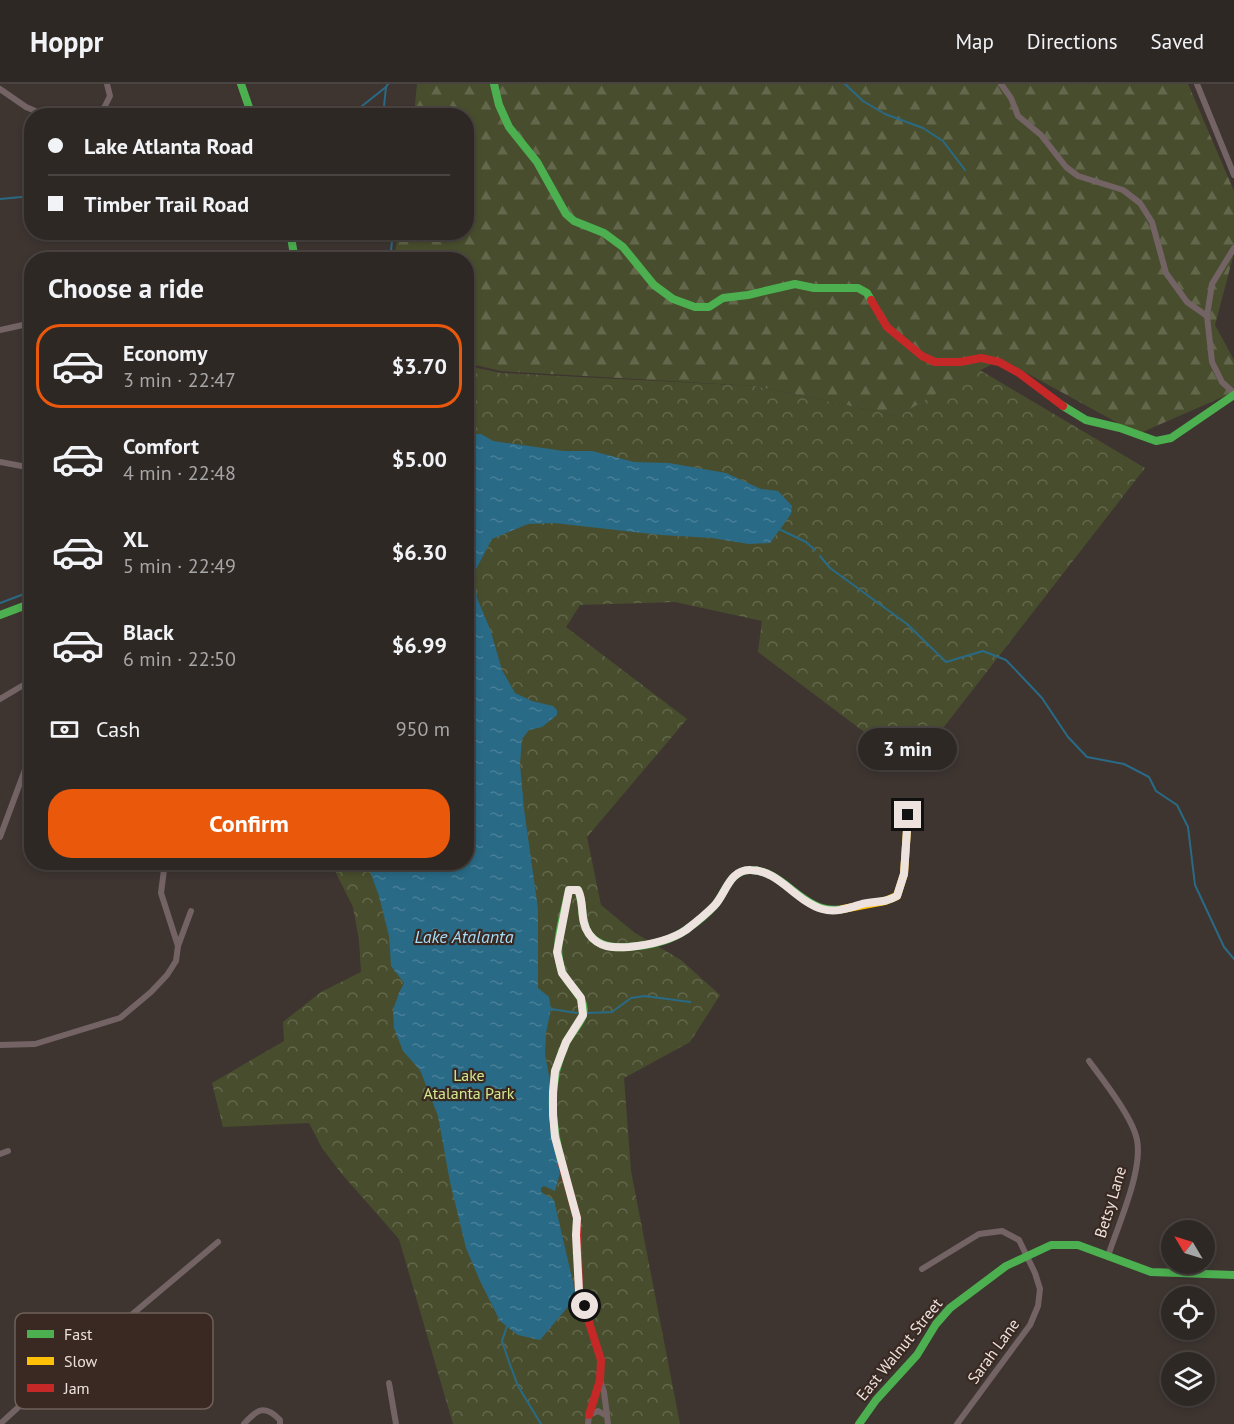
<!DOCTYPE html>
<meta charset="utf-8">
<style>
body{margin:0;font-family:"PT Sans",sans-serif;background:#36302d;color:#f1f3f6;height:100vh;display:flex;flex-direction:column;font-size:22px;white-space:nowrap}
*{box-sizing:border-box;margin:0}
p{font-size:20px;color:#a7a6a7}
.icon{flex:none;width:33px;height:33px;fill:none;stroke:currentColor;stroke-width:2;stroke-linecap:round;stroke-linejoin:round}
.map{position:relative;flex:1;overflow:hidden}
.details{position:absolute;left:24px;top:168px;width:450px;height:618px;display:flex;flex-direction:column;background:#2e2825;border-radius:24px;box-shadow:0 3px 9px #0003,0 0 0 2px #494442}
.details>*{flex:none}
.banner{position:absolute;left:24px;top:24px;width:450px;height:132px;border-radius:24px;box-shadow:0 3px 9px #0003,0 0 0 2px #494442;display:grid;align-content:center;height:132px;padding:0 24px;background:#2e2825}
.needle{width:39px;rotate:308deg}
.buttons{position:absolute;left:1161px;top:1136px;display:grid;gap:12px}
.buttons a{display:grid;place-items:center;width:54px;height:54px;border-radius:50%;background:#2e2825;box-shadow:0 3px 9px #0003,0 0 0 2px #494442;font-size:30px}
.end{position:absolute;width:27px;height:27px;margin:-14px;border:8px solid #ede2de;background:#111;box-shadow:0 0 0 3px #111}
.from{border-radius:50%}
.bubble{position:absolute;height:42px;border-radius:21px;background:#2e2825;box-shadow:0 3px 9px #0003,0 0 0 2px #494442;font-size:20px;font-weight:700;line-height:42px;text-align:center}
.banner b{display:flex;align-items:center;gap:21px;height:57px;font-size:22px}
.banner b+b{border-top:2px solid #494442}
.banner i{width:15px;height:15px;background:#f1f3f6}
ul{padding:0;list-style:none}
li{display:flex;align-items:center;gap:18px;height:84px;margin:0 12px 9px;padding:0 12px;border:3px solid transparent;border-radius:24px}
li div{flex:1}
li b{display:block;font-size:22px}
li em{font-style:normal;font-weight:700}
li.active{border-color:#ea580c}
li>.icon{width:54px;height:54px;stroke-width:1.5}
h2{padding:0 24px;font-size:27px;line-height:72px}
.pay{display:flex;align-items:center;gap:15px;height:66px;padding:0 24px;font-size:22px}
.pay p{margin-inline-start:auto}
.cta{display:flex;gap:12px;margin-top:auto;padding:12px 24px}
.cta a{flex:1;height:69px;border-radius:24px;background:#ea580c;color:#fff;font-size:24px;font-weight:700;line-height:69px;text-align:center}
header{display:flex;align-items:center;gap:36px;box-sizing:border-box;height:84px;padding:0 30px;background:#2e2825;border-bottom:2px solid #494442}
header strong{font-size:28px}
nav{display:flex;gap:33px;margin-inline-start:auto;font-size:21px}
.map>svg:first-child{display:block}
.forest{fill:url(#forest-firs)}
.park{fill:url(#park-crowns)}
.water{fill:url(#water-ripples)}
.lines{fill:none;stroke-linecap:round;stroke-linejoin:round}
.stream{stroke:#296a86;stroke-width:2}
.street{stroke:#736365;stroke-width:6}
.fast{stroke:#4caf50;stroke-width:8}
.slow{stroke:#ffc107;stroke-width:8}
.jam{stroke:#c62828;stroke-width:8}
.route{stroke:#ede2de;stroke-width:8}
.labels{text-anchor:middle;stroke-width:4.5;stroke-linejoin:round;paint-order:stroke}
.park-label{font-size:16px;fill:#d4e88e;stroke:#392922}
.street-label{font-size:16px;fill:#ede2de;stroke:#392922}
.water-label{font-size:18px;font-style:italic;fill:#a5ddf9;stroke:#392922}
.key{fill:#392922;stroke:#6f605a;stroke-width:1.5}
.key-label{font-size:16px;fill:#ede2de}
</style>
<header>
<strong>Hoppr</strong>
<nav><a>Map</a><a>Directions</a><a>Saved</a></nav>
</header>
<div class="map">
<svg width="1234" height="1340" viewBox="0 0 1234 1340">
<defs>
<pattern id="forest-firs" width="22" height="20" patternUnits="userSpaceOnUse" patternTransform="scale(1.5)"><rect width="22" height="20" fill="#484e2d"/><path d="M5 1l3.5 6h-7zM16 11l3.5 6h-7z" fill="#63674b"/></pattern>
<pattern id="park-crowns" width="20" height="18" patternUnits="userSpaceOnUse" patternTransform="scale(1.5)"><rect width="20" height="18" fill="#484e2d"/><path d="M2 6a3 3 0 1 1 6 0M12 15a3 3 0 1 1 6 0" fill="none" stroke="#63674b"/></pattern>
<pattern id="water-ripples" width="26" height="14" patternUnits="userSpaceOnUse" patternTransform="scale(1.5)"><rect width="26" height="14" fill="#296a86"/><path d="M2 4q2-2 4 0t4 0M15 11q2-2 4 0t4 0" fill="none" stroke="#487f97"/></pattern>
</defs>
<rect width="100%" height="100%" fill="#3e3531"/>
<!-- forest -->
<path class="forest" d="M417,0h771l46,107v62l-19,72 19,35v32l-96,42 -137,-75 -103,57 -143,-30 -254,-15 -34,-8 -1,-103h-72l4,-27 68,-1v-116l-52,-1z"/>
<!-- park -->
<path class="park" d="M467,282l34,7 254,13 143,30 80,-47 167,99 -233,300 -154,-116 4,-31 -87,-19 -95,3 -14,22 121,92 -100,118 14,68 34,28 46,27 39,35 -30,47 -66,36 7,93 49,253h-227l-54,-185 -58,-66 -19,-25 -13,-25 -86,4 -11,-44 72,-42 -1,-19 38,-30 40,-20 -2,-32 -6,-33 -22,-44 135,-1z"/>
<!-- water -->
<path class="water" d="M467,350h14l12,7 71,10h28l42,11 35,1 57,10 35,16 17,2 14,15 -1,8 -21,29 -21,1 -37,-6 -51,-3 -107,-12 -26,1 -36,15 -18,34 3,25 13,31 12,41 13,23 17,8 21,5 4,4v5l-15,12 -13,3 -7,9 -2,25 4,45 14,100v79l11,9 2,12 -5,24 -1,21 7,38 -3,31 11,50 -5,18 -11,-5 -3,2v4l13,8 21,91 -3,11 -32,38 -22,-5 -18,-14 -20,-40 -14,-33 -16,-66 -12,-66 -18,-46 -17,-19 -9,-23 -1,-18 6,-17 5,-10 -13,-17 -2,-30 -10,-40 -12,-33 99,-1z"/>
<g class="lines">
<!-- stream -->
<g class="stream">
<path d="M845,0l18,17 22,13 38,14 20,13 22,29"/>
<path d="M359,32l3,-10 24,-19"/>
<path d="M383,32l3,-29 2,-3"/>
<path d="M0,115l32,-3"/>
<path d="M390,176l3,-28"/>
<path d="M779,445l27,13 9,8"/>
<path d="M820,472l10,12 77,56 39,38 37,-11 23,9 36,38 26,39 19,20 37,7 25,13 7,14 21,14 11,22 7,58 29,62 10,12"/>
<path d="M0,519l32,-12"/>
<path d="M551,925l26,4"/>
<path d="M588,929l24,-1 19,-14 14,-2 45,6"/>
<path d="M507,1242l-5,15 6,18 10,27 23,38"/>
</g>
<!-- street -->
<g class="street">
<path d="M1001,0l10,14 7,18 23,19 25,32 12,9 45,14 17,13 12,19 14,51 21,29 20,14"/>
<path d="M1197,0l37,91"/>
<path d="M0,5l26,18 21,9"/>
<path d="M92,32l12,-8 6,-12 -3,-12"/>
<path d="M1234,164l-22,36 -5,32 5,46 10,20 12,11"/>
<path d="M0,246l32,-7"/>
<path d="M0,378l32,6"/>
<path d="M0,615l32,-19"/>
<path d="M0,753l26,-70 6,-4"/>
<path d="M165,778l-4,31 17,53"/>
<path d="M0,961l35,-1 85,-26 31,-26 16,-17 9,-14 2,-15 13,-35"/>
<path d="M1089,977c14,19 44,57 48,79 6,31 -19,85 -29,116"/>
<path d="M0,1070l8,-3"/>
<path d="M922,1185l57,-35 23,-3 17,9 16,33 5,16 -2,17 -8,19 -73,99"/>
<path d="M600,1296l4,12 3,23"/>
<path d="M389,1299l7,41"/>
<path d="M0,1340l82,-75 28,-16 108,-91"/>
<path d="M244,1340c13,-15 21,-20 36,-4v4"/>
<path d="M588,1340l1,-9 9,-4 9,5 1,8"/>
</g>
<!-- fast -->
<g class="fast">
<path d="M241,0l11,32"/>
<path d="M494,0l5,21 10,22 28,35 29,52 8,7 30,12 19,14 31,38 19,14 22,8h14l14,-9 25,-3 47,-11 19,4h44l9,5 4,7"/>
<path d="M290,148l5,28"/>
<path d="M1063,322l23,14 34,8 36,13 15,-3 63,-43"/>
<path d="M0,531l32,-12"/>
<path d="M562,1080c-11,-40 -15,-82 4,-121 4,-9 14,-18 17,-28 5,-18 -16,-29 -21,-44 -10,-25 2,-56 7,-81h9c6,14 2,31 11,44 9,12 23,14 37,13 21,-1 45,-6 61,-18 10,-7 20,-15 28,-24 10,-12 15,-34 34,-35 37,-1 53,46 94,39"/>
<path d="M859,1340l17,-24 41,-45 19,-31 14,-16 56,-42 45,-21h27l73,27 83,3"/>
</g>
<!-- slow -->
<path class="slow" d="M843,825l42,-8 12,-5 7,-22 4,-59"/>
<!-- jam -->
<g class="jam">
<path d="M871,216l16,27 35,29 13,6h25l21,-4 18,4 20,11 44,33"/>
<path d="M562,1080l15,54 2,73 22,69 -1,20 -11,35"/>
</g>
</g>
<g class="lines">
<!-- route -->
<path class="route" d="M585,1222l-6,-15 -3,-56 1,-17 -22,-81 -2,-22v-23l2,-21 11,-29 17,-27 -2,-17 -19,-25 -5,-21 12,-62h9c7,13 1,30 11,44 10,14 24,14 40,13 19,-2 42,-7 57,-17 9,-7 20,-16 28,-24 12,-12 15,-37 37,-36 27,0 46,32 71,39 14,4 27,-1 40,-5 13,-3 24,-1 35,-8l7,-22 4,-59"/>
</g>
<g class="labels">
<!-- park labels -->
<g class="park-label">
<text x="469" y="997">Lake<tspan x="469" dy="18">Atalanta Park</tspan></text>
</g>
<!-- street labels -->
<g class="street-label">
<text transform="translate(1110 1118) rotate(-73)" y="6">Betsy Lane</text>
<text transform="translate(899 1265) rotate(-51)" y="6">East Walnut Street</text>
<text transform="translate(993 1267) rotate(-54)" y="6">Sarah Lane</text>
</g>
<!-- water labels -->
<g class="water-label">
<text x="464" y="859">Lake Atalanta</text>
</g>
</g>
<!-- legend -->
<rect x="15" y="1229" width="198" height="96" rx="9" class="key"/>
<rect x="27" y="1246" width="27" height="8" fill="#4caf50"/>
<rect x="27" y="1273" width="27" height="8" fill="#ffc107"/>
<rect x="27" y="1300" width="27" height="8" fill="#c62828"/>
<g class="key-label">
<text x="64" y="1256">Fast</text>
<text x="64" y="1283">Slow</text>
<text x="64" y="1310">Jam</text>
</g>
</svg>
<div class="buttons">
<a><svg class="needle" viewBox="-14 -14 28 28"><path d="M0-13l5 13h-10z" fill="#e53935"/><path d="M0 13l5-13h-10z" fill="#a7a6a7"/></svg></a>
<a><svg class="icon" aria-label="locate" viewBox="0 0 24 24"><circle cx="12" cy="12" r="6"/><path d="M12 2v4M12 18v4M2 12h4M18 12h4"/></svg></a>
<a><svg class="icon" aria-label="layers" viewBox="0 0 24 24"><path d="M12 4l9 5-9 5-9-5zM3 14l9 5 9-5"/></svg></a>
</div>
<i class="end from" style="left:585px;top:1222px"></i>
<i class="end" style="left:908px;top:731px"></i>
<div class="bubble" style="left:858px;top:644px;width:99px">3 min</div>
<div class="banner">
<b><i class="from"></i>Lake Atlanta Road</b>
<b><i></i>Timber Trail Road</b>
</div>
<section class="details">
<h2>Choose a ride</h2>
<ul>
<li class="active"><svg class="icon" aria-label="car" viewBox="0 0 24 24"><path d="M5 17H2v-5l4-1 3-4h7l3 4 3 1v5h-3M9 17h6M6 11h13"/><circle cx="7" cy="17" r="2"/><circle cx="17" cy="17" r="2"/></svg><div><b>Economy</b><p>3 min · 22:47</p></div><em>$3.70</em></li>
<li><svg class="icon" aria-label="car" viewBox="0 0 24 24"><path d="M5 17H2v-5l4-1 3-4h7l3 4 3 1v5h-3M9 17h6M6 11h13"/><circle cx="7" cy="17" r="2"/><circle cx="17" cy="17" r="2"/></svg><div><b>Comfort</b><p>4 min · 22:48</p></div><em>$5.00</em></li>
<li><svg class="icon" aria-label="car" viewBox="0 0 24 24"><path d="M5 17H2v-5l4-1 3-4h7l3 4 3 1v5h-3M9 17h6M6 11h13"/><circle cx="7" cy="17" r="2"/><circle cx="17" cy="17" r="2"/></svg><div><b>XL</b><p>5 min · 22:49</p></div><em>$6.30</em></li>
<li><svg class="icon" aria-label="car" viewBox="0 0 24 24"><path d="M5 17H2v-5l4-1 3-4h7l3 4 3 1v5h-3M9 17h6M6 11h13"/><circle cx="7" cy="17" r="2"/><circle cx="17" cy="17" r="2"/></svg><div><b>Black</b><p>6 min · 22:50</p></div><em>$6.99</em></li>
</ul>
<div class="pay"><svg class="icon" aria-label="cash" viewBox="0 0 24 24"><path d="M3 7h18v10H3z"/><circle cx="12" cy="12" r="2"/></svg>Cash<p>950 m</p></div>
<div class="cta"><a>Confirm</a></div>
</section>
</div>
